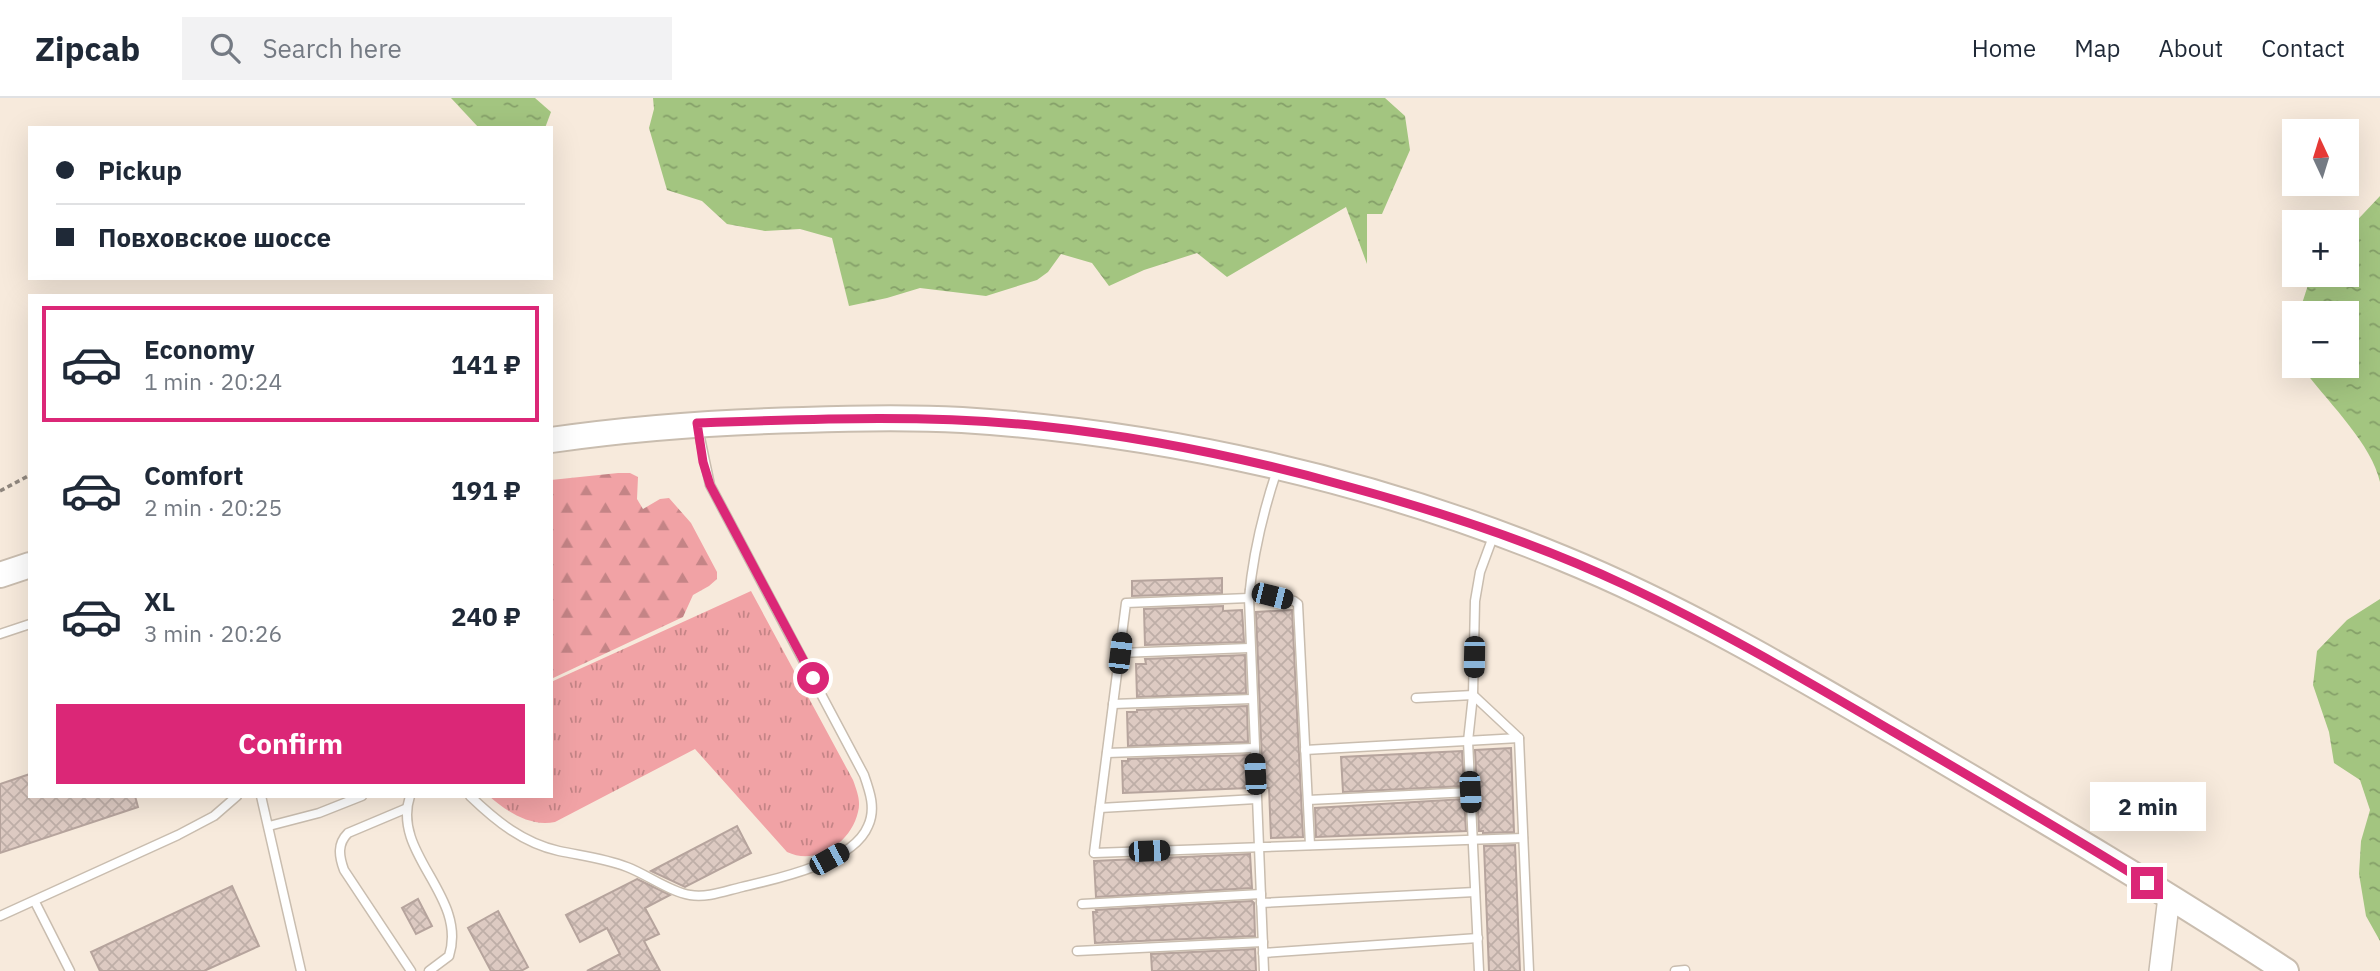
<!DOCTYPE html>
<meta charset="utf-8">
<style>
body{margin:0;font-family:"IBM Plex Sans",sans-serif;background:#f2f2f3;color:#1f2937;height:100vh;display:flex;flex-direction:column;font-size:26px;white-space:nowrap}
*{box-sizing:border-box;margin:0}
p{font-size:23px;color:#747a83}
.icon{flex:none;width:38px;height:38px;fill:none;stroke:currentColor;stroke-width:2;stroke-linecap:round;stroke-linejoin:round}
.map{position:relative;flex:1;overflow:hidden}
.sheet{position:absolute;left:28px;top:196px;width:525px;height:504px;display:flex;flex-direction:column;background:#fff;border-radius:0px;box-shadow:0 7px 28px #0002}
.sheet>*{flex:none}
.top-card{position:absolute;left:28px;top:28px;width:525px;height:154px;border-radius:0px;box-shadow:0 7px 28px #0002;display:grid;align-content:center;height:154px;padding:0 28px;background:#fff}
.needle{width:46px;rotate:356deg}
.buttons{position:absolute;left:2282px;top:21px;display:grid;gap:14px}
.buttons a{display:grid;place-items:center;width:77px;height:77px;border-radius:0px;background:#fff;box-shadow:0 7px 28px #0002;font-size:35px}
.end{position:absolute;width:32px;height:32px;margin:-16px;border:9px solid #db2777;background:#fff;box-shadow:0 0 0 4px #fff}
.from{border-radius:50%}
.bubble{position:absolute;height:49px;border-radius:0px;background:#fff;box-shadow:0 7px 28px #0002;font-size:23px;font-weight:800;line-height:49px;text-align:center}
.car{position:absolute;width:21px;height:42px;margin:-21px -10px;border-radius:9px;box-shadow:0 0 5px 2px #0007;background:linear-gradient(#222 24%,#8ab4d8 0 40%,#222 0 76%,#8ab4d8 0 86%,#222 0)}
.top-card b{display:flex;align-items:center;gap:24px;height:66px;font-size:26px}
.top-card b+b{border-top:2px solid #e0e1e3}
.top-card i{width:18px;height:18px;background:#1f2937}
ul{padding:12px 0 0;list-style:none}
li{display:flex;align-items:center;gap:21px;height:116px;margin:0 14px 10px;padding:0 14px;border:4px solid transparent;border-radius:0px}
li div{flex:1}
li b{display:block;font-size:26px}
li em{font-style:normal;font-weight:800}
li.active{border-color:#db2777}
li>.icon{width:63px;height:63px;stroke-width:1.5}
.action{display:flex;gap:14px;margin-top:auto;padding:14px 28px}
.action a{flex:1;height:80px;border-radius:0px;background:#db2777;color:#fff;font-size:28px;font-weight:800;line-height:80px;text-align:center}
header{display:flex;align-items:center;gap:42px;box-sizing:border-box;height:98px;padding:0 35px;background:#fff;border-bottom:2px solid #e0e1e3}
header strong{font-size:33px}
nav{display:flex;gap:38px;margin-inline-start:auto;font-size:24px}
.search{width:490px;height:63px;background:#f2f2f3;display:flex;align-items:center;gap:18px;box-sizing:border-box;padding:0 24px;border-radius:0px;color:#747a83;font-size:26px}
.map>svg:first-child{display:block}
.grass{fill:url(#grass-tufts)}
.forest{fill:url(#forest-firs)}
.water{fill:url(#water-ripples)}
.building{fill:url(#building-cross-hatch);stroke:#b6a49d;stroke-width:2}
.lines{fill:none;stroke-linecap:round;stroke-linejoin:round}
.lane-casing{stroke:#c9bdaf;stroke-width:11}
.secondary-casing{stroke:#c9bdaf;stroke-width:24}
.primary-casing{stroke:#c9bdaf;stroke-width:28}
.path{stroke:#90877e;stroke-width:3.5;stroke-dasharray:5 3.5;stroke-linecap:butt}
.lane{stroke:#fff;stroke-width:8}
.secondary{stroke:#fff;stroke-width:21}
.primary{stroke:#fff;stroke-width:24}
.route{stroke:#db2777;stroke-width:9}
</style>
<header>
<strong>Zipcab</strong>
<div class="search"><svg class="icon" aria-label="search" viewBox="0 0 24 24"><circle cx="10" cy="10" r="6"/><path d="M15 15l6 6"/></svg>Search here</div>
<nav><a>Home</a><a>Map</a><a>About</a><a>Contact</a></nav>
</header>
<div class="map">
<svg width="2380" height="873" viewBox="0 0 2380 873">
<defs>
<pattern id="grass-tufts" width="24" height="20" patternUnits="userSpaceOnUse" patternTransform="scale(1.75)"><rect width="24" height="20" fill="#f1a2a5"/><path d="M3 7l-1-3M5 7V3M7 7l1-3M15 17l-1-3M17 17v-4M19 17l1-3" fill="none" stroke="#c48486"/></pattern>
<pattern id="forest-firs" width="22" height="20" patternUnits="userSpaceOnUse" patternTransform="scale(1.75)"><rect width="22" height="20" fill="#f1a2a5"/><path d="M5 1l3.5 6h-7zM16 11l3.5 6h-7z" fill="#c48486"/></pattern>
<pattern id="water-ripples" width="26" height="14" patternUnits="userSpaceOnUse" patternTransform="scale(1.75)"><rect width="26" height="14" fill="#a3c580"/><path d="M2 4q2-2 4 0t4 0M15 11q2-2 4 0t4 0" fill="none" stroke="#85a069"/></pattern>
<pattern id="building-cross-hatch" width="8" height="8" patternUnits="userSpaceOnUse" patternTransform="scale(1.75)"><rect width="8" height="8" fill="#ddcac2"/><path d="M0 0l8 8M0 8l8-8" fill="none" stroke="#beaea7"/></pattern>
</defs>
<rect width="100%" height="100%" fill="#f7eadc"/>
<!-- grass -->
<path class="grass" d="M751,493l102,189c4,11 8,21 5,32 -7,31 -42,54 -71,40l-92,-103 -140,73c-25,5 -48,-10 -66,-26h62v-114z"/>
<!-- forest -->
<path class="forest" d="M618,375h12l8,4 -1,22 6,10 17,-10 9,-1 22,25 26,49v7l-8,7 -16,9 -10,22 -132,62v-199z"/>
<!-- water -->
<g class="water">
<path d="M451,0h84l16,14 -6,16h-66z"/>
<path d="M653,0h732l20,18 5,34 -28,64h-15v50l-21,-57 -119,70 -30,-24 -53,17 -35,16 -17,-23 -31,-9 -13,18 -11,8 -51,16 -66,-8 -33,10 -38,8 -17,-68 -32,-9 -35,2 -38,-7 -25,-23 -35,-11 -18,-62 5,-19z"/>
<path d="M2380,98v286c-8,-37 -50,-78 -73,-108l-2,-8h42v-53h-48l9,-28 7,-10h32v-44z"/>
<path d="M2380,501v342l-14,-25 -7,-42 2,-33 9,-31 -10,-30 -26,-17 -5,-31 -16,-47 4,-34 30,-31z"/>
</g>
<!-- building -->
<g class="building">
<path d="M1222,480v15l-90,3v-15z"/>
<path d="M1223,508v5l19,-1 2,32 -99,3 -1,-36z"/>
<path d="M1292,512l11,227 -32,1 -2,-50h-6l-7,-176z"/>
<path d="M1245,557l1,38 -109,4 -1,-33h10l-1,-5z"/>
<path d="M1247,608l1,36 -120,4 -1,-34h10v-2z"/>
<path d="M1511,650l3,84 -31,1v-2h-4l-4,-81z"/>
<path d="M1462,653l2,35 -121,6 -2,-35z"/>
<path d="M1249,657l1,33 -127,5 -1,-32h6v-2z"/>
<path d="M30,676v22h105l3,11 -138,46v-69z"/>
<path d="M1464,701l2,32 -150,6 -1,-29z"/>
<path d="M737,728l14,27 -66,34 -34,-16z"/>
<path d="M1515,747l5,126h-31l-5,-125z"/>
<path d="M1250,756l2,34 -156,9 -2,-36z"/>
<path d="M637,781l33,16 -25,13 14,26 -15,7 16,30h-73l33,-17 -13,-26 -27,14 -14,-27z"/>
<path d="M232,788l27,60 -55,25h-104l-9,-19z"/>
<path d="M418,801l14,27 -16,8 -14,-26z"/>
<path d="M1252,803l2,2 1,33 -160,7 -2,-31h4l-1,-2z"/>
<path d="M498,813l30,56 -7,4h-30l-23,-43z"/>
<path d="M1255,851l1,22h-104l-1,-17z"/>
</g>
<g class="lines">
<!-- lane casing -->
<g class="lane-casing">
<g id="lane">
<path d="M1250,492l44,11 4,3 12,241"/>
<path d="M1249,500l-123,5 -32,250 429,-15"/>
<path d="M0,536l30,-10"/>
<path d="M1120,555l129,-5"/>
<path d="M1416,600l57,-3 46,43 10,233"/>
<path d="M1113,606l139,-5"/>
<path d="M1305,652l214,-12"/>
<path d="M1107,655l147,-5"/>
<path d="M261,698l40,175"/>
<path d="M410,698c-19,58 58,100 39,160l-20,15"/>
<path d="M470,698c26,25 53,47 89,55 24,5 45,7 68,16 19,7 43,25 63,28 17,3 35,-4 52,-8 34,-8 111,-24 126,-61 8,-17 2,-34 -4,-51l-154,-290 -12,-57"/>
<path d="M1308,702l162,-8"/>
<path d="M1100,710l156,-9"/>
<path d="M405,711l-57,24c-11,11 -9,23 -4,37l67,101"/>
<path d="M269,728l50,-13 43,-17"/>
<path d="M35,804l35,69"/>
<path d="M1261,805l214,-11"/>
<path d="M1082,806l179,-10"/>
<path d="M0,818l178,-81 36,-19 23,-20"/>
<path d="M1077,853l186,-9"/>
<path d="M1263,855l215,-15"/>
<path d="M1264,873l-15,-373c4,-44 14,-86 28,-128"/>
<path d="M1479,873l-11,-230 5,-46 2,-94 5,-29 14,-38"/>
<path d="M1675,873l10,-1"/>
</g>
</g>
<!-- secondary casing -->
<g class="secondary-casing">
<path id="secondary" d="M2160,873l9,-74"/>
</g>
<!-- primary casing -->
<g class="primary-casing">
<g id="primary">
<path d="M551,342c84,-12 168,-18 252,-20 53,-2 106,-3 159,0 205,13 411,60 600,138 125,51 240,120 356,188 124,73 248,146 368,225"/>
<path d="M0,477l30,-10"/>
</g>
</g>
<!-- path -->
<path class="path" d="M0,393l30,-16"/>
<!-- lane -->
<use href="#lane" class="lane"/>
<!-- secondary -->
<use href="#secondary" class="secondary"/>
<!-- primary -->
<use href="#primary" class="primary"/>
</g>
<g class="lines">
<!-- route -->
<path class="route" d="M813,580l-103,-193 -7,-23 -6,-39c115,-4 229,-9 343,3 104,11 206,32 306,60 96,26 190,57 279,99 92,43 180,95 267,146 86,50 171,100 255,152"/>
</g>
</svg>
<div class="buttons">
<a><svg class="needle" viewBox="-14 -14 28 28"><path d="M0-13l5 13h-10z" fill="#e53935"/><path d="M0 13l5-13h-10z" fill="#747a83"/></svg></a>
<a>+</a>
<a>−</a>
</div>
<i class="end from" style="left:813px;top:580px"></i>
<i class="end" style="left:2147px;top:785px"></i>
<div class="bubble" style="left:2090px;top:684px;width:116px">2 min</div>
<i class="car" style="left:1272px;top:498px;rotate:104deg"></i>
<i class="car" style="left:1120px;top:555px;rotate:7deg"></i>
<i class="car" style="left:1474px;top:559px;rotate:181deg"></i>
<i class="car" style="left:1255px;top:676px;rotate:357deg"></i>
<i class="car" style="left:1470px;top:694px;rotate:177deg"></i>
<i class="car" style="left:1149px;top:753px;rotate:88deg"></i>
<i class="car" style="left:829px;top:761px;rotate:61deg"></i>
<div class="top-card">
<b><i class="from"></i>Pickup</b>
<b><i></i>Повховское шоссе</b>
</div>
<section class="sheet">
<ul>
<li class="active"><svg class="icon" aria-label="car" viewBox="0 0 24 24"><path d="M5 17H2v-5l4-1 3-4h7l3 4 3 1v5h-3M9 17h6M6 11h13"/><circle cx="7" cy="17" r="2"/><circle cx="17" cy="17" r="2"/></svg><div><b>Economy</b><p>1 min · 20:24</p></div><em>141 ₽</em></li>
<li><svg class="icon" aria-label="car" viewBox="0 0 24 24"><path d="M5 17H2v-5l4-1 3-4h7l3 4 3 1v5h-3M9 17h6M6 11h13"/><circle cx="7" cy="17" r="2"/><circle cx="17" cy="17" r="2"/></svg><div><b>Comfort</b><p>2 min · 20:25</p></div><em>191 ₽</em></li>
<li><svg class="icon" aria-label="car" viewBox="0 0 24 24"><path d="M5 17H2v-5l4-1 3-4h7l3 4 3 1v5h-3M9 17h6M6 11h13"/><circle cx="7" cy="17" r="2"/><circle cx="17" cy="17" r="2"/></svg><div><b>XL</b><p>3 min · 20:26</p></div><em>240 ₽</em></li>
</ul>
<div class="action"><a>Confirm</a></div>
</section>
</div>
